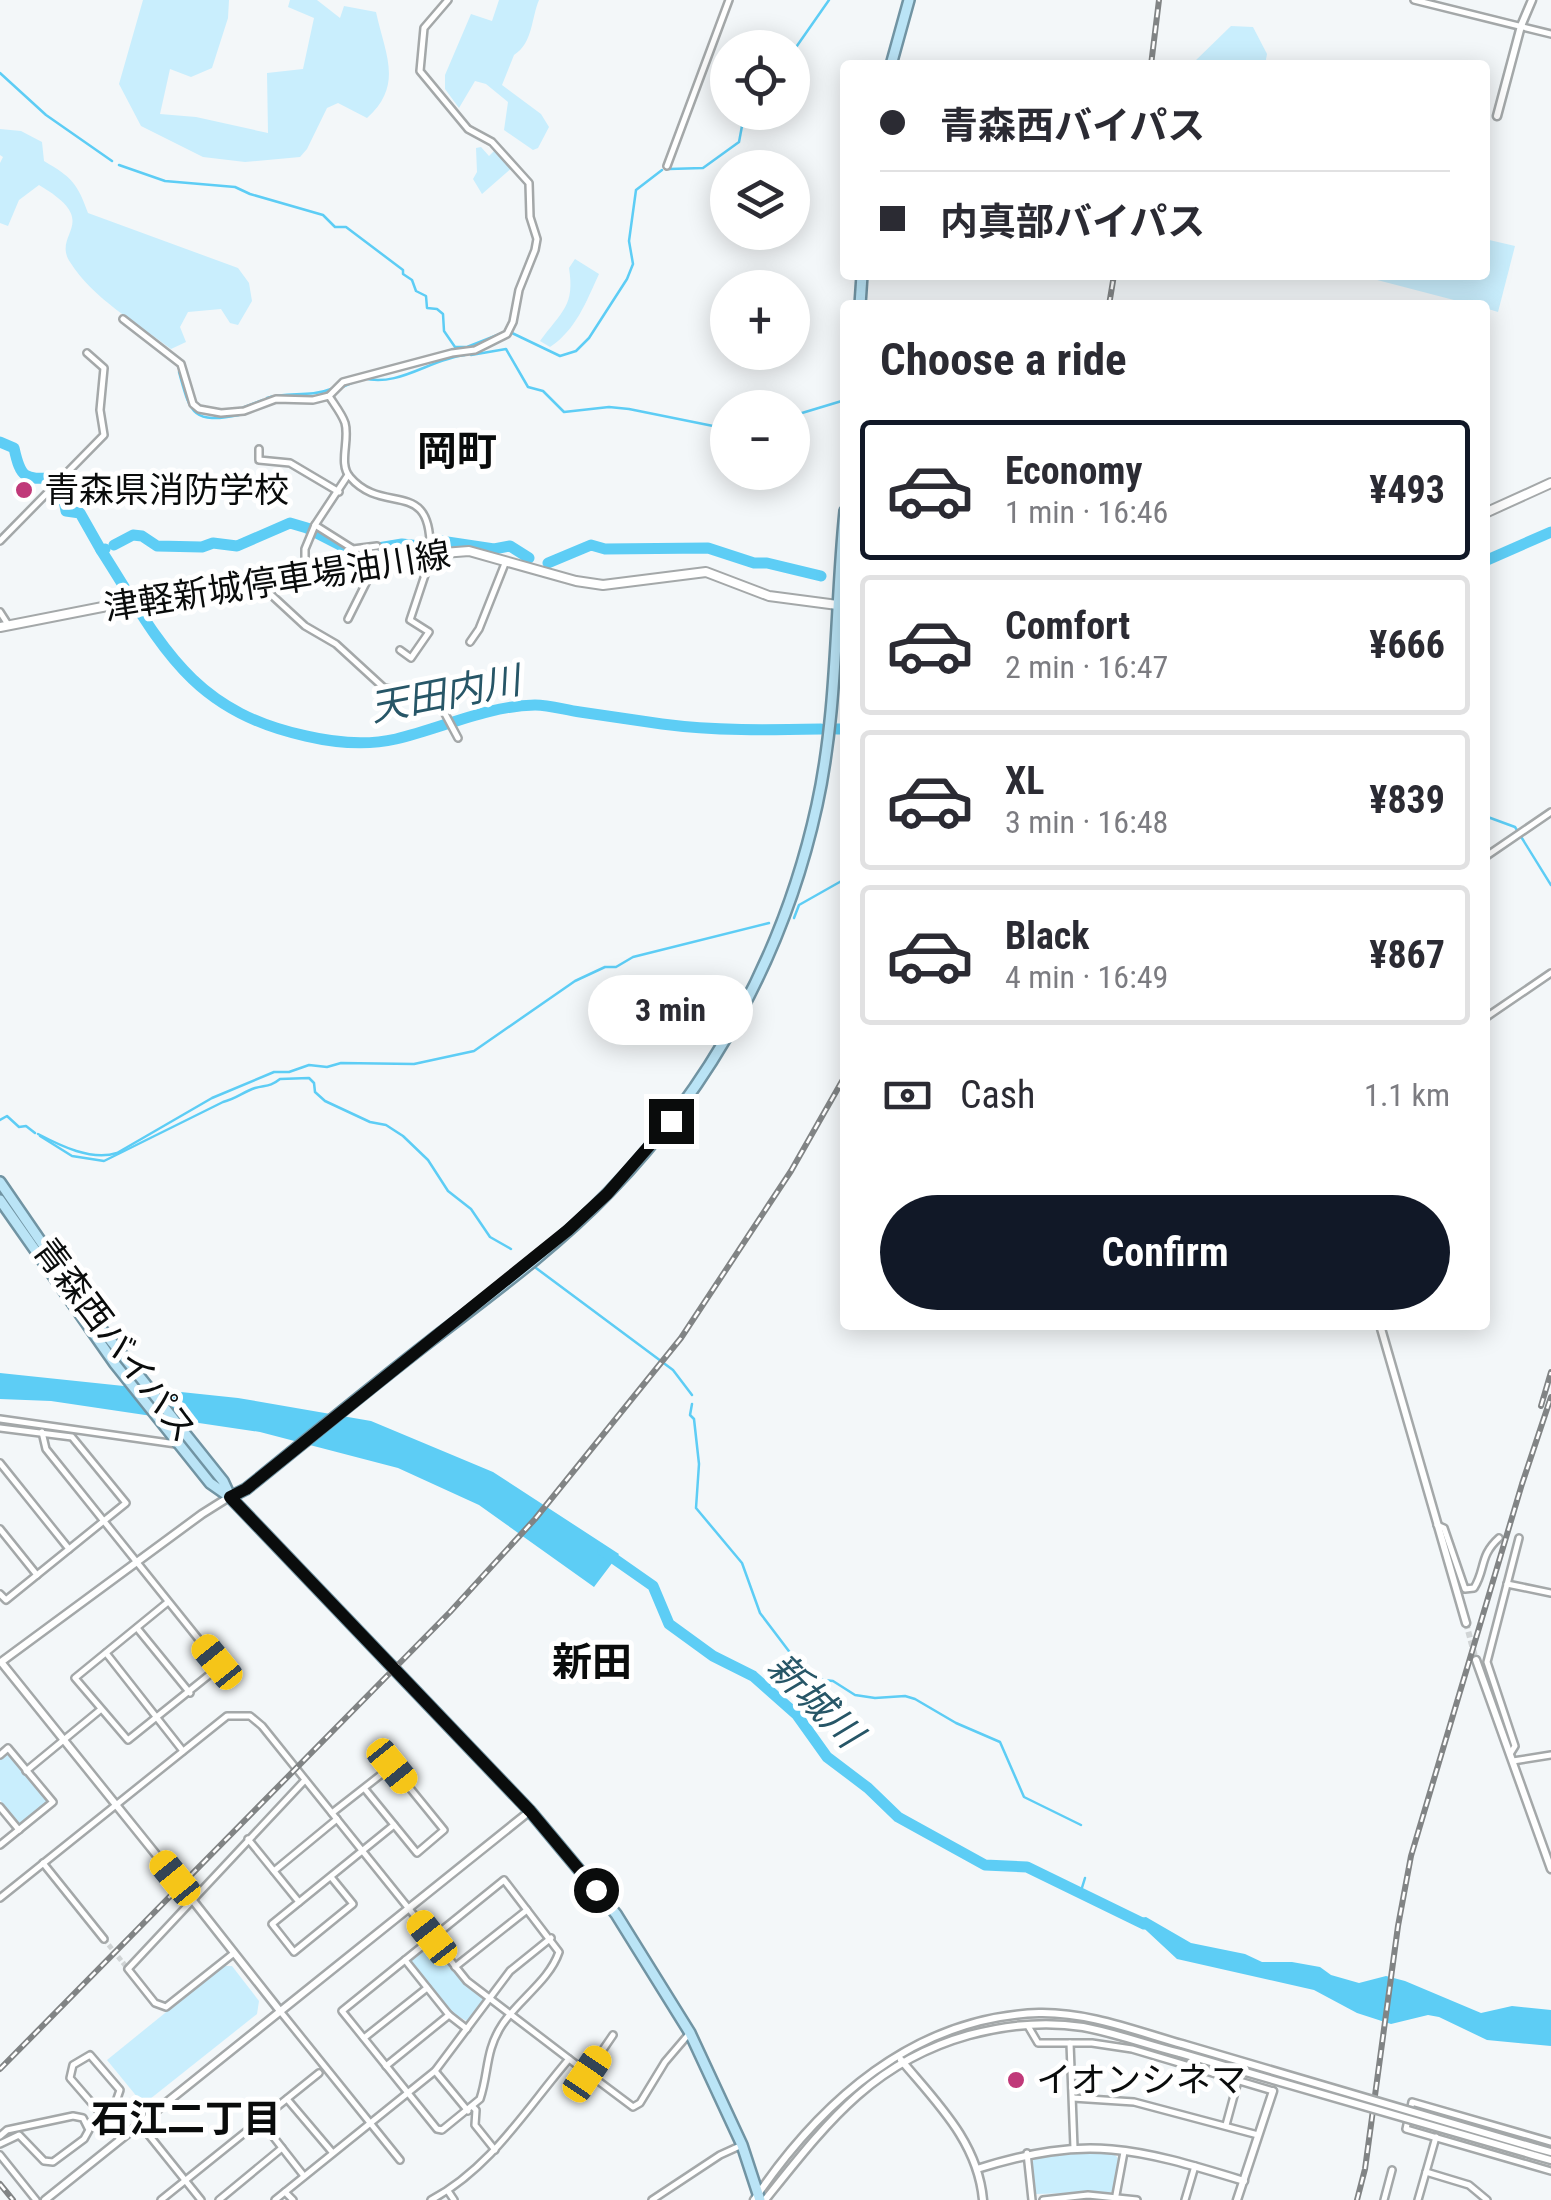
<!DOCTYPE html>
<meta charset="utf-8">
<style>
body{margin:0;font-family:"Roboto Condensed","Noto Sans JP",sans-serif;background:#f7f7f7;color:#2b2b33;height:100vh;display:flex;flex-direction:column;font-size:38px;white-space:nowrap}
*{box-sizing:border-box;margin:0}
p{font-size:32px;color:#7c7c81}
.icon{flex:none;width:55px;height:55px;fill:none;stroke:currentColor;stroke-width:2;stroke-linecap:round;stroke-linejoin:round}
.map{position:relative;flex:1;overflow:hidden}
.side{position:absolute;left:840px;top:300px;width:650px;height:1030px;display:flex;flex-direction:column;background:#fff;border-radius:10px;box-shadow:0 5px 25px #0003}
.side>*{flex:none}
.banner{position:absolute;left:840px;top:60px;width:650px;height:220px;border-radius:10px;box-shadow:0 5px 25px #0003;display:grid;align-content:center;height:220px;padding:0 40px;background:#fff}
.buttons{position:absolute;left:710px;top:30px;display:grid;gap:20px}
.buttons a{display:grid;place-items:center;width:100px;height:100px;border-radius:50%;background:#fff;box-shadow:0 5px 25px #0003;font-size:50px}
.end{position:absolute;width:45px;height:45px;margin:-22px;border:12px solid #0a0c0c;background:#fff;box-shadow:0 0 0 5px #fff}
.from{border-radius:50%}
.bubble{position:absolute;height:70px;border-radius:35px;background:#fff;box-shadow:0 5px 25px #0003;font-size:32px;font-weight:700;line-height:70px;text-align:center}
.car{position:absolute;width:30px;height:60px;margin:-30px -15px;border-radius:12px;box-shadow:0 0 8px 2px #0007;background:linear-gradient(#f5c518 24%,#345 0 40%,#f5c518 0 76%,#345 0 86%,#f5c518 0)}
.banner b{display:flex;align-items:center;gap:35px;height:95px;font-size:38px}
.banner b+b{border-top:2px solid #e1e1e2}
.banner i{width:25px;height:25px;background:#2b2b33}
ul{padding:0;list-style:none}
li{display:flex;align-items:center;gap:30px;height:140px;margin:0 20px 15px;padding:0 20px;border:5px solid #e1e1e2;border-radius:10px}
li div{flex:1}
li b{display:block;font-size:38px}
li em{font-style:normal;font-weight:700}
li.on{border-color:#111827}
li>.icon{width:90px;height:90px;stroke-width:1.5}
h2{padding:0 40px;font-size:45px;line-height:120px}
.pay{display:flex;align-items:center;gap:25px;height:110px;padding:0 40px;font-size:38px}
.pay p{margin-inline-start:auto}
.button{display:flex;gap:20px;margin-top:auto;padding:20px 40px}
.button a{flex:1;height:115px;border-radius:60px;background:#111827;color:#fff;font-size:40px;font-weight:700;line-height:115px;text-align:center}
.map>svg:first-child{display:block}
.green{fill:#c9eefd}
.water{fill:#5dcdf5}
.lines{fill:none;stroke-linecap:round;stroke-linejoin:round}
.stream{stroke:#5dcdf5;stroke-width:2.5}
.river{stroke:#5dcdf5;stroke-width:11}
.minor-tunnel{stroke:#d0d4d5;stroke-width:5;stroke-dasharray:5 2.5;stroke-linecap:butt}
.tertiary-tunnel{stroke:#d0d4d5;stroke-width:6;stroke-dasharray:6 3;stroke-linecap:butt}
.minor-casing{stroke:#a4a8a9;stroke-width:10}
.tertiary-casing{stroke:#a4a8a9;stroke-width:11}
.secondary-casing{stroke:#a4a8a9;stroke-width:12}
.trunk-casing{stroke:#7194a3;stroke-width:14}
.minor{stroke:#fff;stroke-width:5}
.tertiary{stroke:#fff;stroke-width:6}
.secondary{stroke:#fff;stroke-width:8}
.trunk{stroke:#bae4f6;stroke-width:9}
.rail-casing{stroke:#818485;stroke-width:6}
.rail{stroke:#fff;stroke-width:2.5;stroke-dasharray:8;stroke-linecap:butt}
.tertiary-bridge-casing{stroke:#a4a8a9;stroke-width:11;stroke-linecap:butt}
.tertiary-bridge{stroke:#fff;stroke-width:6}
.route{stroke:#0a0c0c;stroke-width:12}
.poi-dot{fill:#c03979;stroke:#fff;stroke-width:4}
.labels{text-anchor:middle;stroke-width:10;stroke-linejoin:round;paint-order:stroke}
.poi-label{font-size:35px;fill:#0a0c0c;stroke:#fff;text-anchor:start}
.street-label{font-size:35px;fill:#0a0c0c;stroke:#fff}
.water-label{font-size:38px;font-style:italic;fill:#275667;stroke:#fff}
.neighbourhood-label{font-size:38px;font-weight:bold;fill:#0a0c0c;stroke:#fff}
.quarter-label{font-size:40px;font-weight:bold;fill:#0a0c0c;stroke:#fff}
</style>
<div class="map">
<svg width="1551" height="2200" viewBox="0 0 1551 2200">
<rect width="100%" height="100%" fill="#f3f7f9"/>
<!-- green -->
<g class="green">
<path d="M143,0h86l-1,18 -16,50 -21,9 -21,-8 -10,45 36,3 72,16 -1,-60 36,-4 11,-51 -26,-11 2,-7h27l23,18 4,-12 32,6c9,42 28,73 -9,106l-29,-15 -11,5 -20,41 -7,8 -55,5 -42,-5 -62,-31 -22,-42z"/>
<path d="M499,0h40c-8,19 -6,43 -25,55l-12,30 39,29 8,13 -11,21 -5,2 -29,-20 4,-28 -22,-18 -11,-3 -16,27 -14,-19v-14l26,-61 21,7z"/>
<path d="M1231,26l22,1 14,27 -2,11h-74z"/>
<path d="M0,129l21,2 21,11 2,19c27,16 33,21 44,52l150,55 11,15 3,18 -14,24 -8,-2 -9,-14 -33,3 -8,15 6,15 -15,7c-34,-26 -78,-50 -101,-87 -19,-29 34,-39 -31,-77l-20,15 -11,26 -8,-3v-60l3,-6 -3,-2z"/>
<path d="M481,147l8,9 7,-7 17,18 -31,27 -9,-15 4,-7 -1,-24z"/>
<path d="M1485,239l30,7 -17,66 -13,-4v-3h-12l-115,-30h127z"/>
<path d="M575,259l24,15c-13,28 -23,56 -49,73l-10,-6c22,-30 35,-35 29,-73z"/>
<path d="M5,1754l6,1 36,44v5l-24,19h-5l-18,-23v-41z"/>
<path d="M428,1944l6,1 30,37 20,15 -15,25 -18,-9 -40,-49 1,-5z"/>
<path d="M223,1966h9l27,35 -2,13 -107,85 -12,-1 -31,-38z"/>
<path d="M1082,2153l32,1 4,4 -3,31 -4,3 -76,2 -3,-32 3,-4z"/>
</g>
<!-- water -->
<g class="water">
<path d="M0,1373l238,25 133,23 122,51 126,82 -25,33 -115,-82 -81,-37 -138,-36 -209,-31 -51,-2z"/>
<path d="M1146,1917l45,26 54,11 17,8h30l28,5 11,8 28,8 27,-7 19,5 76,32 31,-7 39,4v36l-64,-6 -48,-23 -11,-2 -37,9 -34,-11 -43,-23 -137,-31 -43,-40z"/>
</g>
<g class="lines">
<!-- stream -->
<g class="stream">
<path d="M792,53l37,-53"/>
<path d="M0,73l46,42 66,46"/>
<path d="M745,121l6,-9"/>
<path d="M119,165l46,16 70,6 15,7 73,21 12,12h11l57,43v4l9,6 4,11 10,5 1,12 10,1 6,5 1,17 11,16h12l38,-15"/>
<path d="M669,169l34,-1 36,-26 3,-16"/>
<path d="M512,333l48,23 16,-5 13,-13 38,-59 6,-15 -4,-23 7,-51 26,-20"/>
<path d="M471,355l35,-6 22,38 15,4 21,21 45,-5 20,2 99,20"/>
<path d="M179,372c11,39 12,53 60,43"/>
<path d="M363,378c35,10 67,-19 102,-23"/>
<path d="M340,388l16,-7"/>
<path d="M267,398c21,-7 42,0 64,-9"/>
<path d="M242,408l21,-8"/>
<path d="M792,416l53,-16"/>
<path d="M1486,548l5,9"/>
<path d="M1485,816l30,11 36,58"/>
<path d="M794,918l5,-13 46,-26"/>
<path d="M0,1120l7,-4 12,11 7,-1 9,7"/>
<path d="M38,1134c23,12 53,27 79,19l95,-55 62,-26h15l20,-7 18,2 14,-4 73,1 60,-13 101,-70 30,-14h11l17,-10 136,-34"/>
<path d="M40,1136l32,20 32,5 119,-59c13,-3 20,-10 32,-14 11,-3 15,-1 25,-9l29,-1 5,5 1,9 10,9 45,21 16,3 17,11 25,24 20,31 23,18 19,28 21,12"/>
<path d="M536,1268l137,102 19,25"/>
<path d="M692,1404l-2,11 4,4 5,45 -3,44 46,55 18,50 47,62"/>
<path d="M816,1679l17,2 22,14 20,3 30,-2 10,3 41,24 44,19 24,55 57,28"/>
<path d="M1080,1894l5,-16"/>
</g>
<!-- river -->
<g class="river">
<path d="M0,442l14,6c7,32 11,31 41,30l6,7 5,26 14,2 21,37 4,-1"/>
<path d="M114,545l19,-10 9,1 15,10 45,1 11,-4 24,3 53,-23 17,5 47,24 48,-8 18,2 14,-6 60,9 16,-3 19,12"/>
<path d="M101,550c59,92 88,161 205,186 30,7 59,10 90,3 47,-11 90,-33 139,-34 15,0 30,5 45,7 27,4 55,8 82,12 53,7 106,6 159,5"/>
<path d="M1485,561l66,-29"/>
<path d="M548,563l43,-18 14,4 103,-1 46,15h13l54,13"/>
<path d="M837,729h8"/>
<path d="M603,1551l50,35 16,38 44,32 40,20 44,39 30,42 41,31 30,29 87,48 42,2 117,57"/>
</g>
<!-- minor-tunnel -->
<path class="minor-tunnel" d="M104,1939l24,30"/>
<!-- tertiary-tunnel -->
<g class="tertiary-tunnel">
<path d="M1466,1623l10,37"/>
<path d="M175,1878l12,15"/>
</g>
<!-- minor casing -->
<g class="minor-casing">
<g id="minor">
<path d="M1414,0l137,34"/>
<path d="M667,166l62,-166"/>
<path d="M123,319l58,45 12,40 6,5 22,4 23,-2 32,-12 37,1 16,-4 14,-14 109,-29 23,-3 32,-16 6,-12 6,-32 16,-40 2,-11 -7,-22 -1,-34 -37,-41 -24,-13 -48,-58 4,-43 24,-28"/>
<path d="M329,396c5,8 13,18 16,27 5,17 -7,41 5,54 34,40 83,-2 80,77"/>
<path d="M259,449v11l31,3 49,29"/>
<path d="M348,475l-33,50 38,24 24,-3"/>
<path d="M0,541l104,-106 -4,-25 4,-42 -17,-15"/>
<path d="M305,573v-24l10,-24"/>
<path d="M267,577l-1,13 39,36 31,18 48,44 45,4 14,18 15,28"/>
<path d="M0,612l9,14"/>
<path d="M348,619l19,-38v-14"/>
<path d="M470,642l9,-13 27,-68"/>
<path d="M400,650l11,8 18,-26 -19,-12 16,-48 -1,-17"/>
<path d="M1485,857l66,-45"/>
<path d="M1485,1018l66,-45"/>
<path d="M0,1419l176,25"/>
<path d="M0,1428l72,9 54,66 -120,97 -6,-6"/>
<path d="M42,1432l4,17 171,213 2,5 -91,73 -53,-62 93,-76"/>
<path d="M0,1463l69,86"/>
<path d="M1437,1525l7,3 21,61 9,-1c12,-19 5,-32 25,-50"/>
<path d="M0,1529l37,46"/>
<path d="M1507,1584l44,9"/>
<path d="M137,1628l53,65"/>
<path d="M106,1653l77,98"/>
<path d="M1510,1754l5,-8 -28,-84 32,-124"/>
<path d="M0,1755l8,-7 45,54 -53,43"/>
<path d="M1513,1761l38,-6"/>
<path d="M26,1771l74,-61"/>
<path d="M0,1807l19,23"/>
<path d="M332,1813l60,-47 52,64 -27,23 -53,-65"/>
<path d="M248,1839l51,63"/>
<path d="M43,1863l61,76"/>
<path d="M274,1871l63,-52"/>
<path d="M331,1877l22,27 -59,48 -22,-28 122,-99"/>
<path d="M504,1880l55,72c-10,29 -40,47 -57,73 -17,26 -13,47 -22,74l-38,31 -5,-1 -95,-118z"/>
<path d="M0,1898l227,-182h23l12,10 205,255 102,78"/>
<path d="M234,1953l-68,54 -11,-4 -27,-34 177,-189"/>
<path d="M405,1960l44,55 18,14"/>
<path d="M455,1967l72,-57"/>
<path d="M280,2011l120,149"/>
<path d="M1028,2026l10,17h54l40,6 141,42"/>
<path d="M364,2038l63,-50"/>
<path d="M1070,2043l4,105"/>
<path d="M90,2055l30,35 -10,29 12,19 -52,-60 3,-13z"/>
<path d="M386,2066l63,-51"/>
<path d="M435,2071l33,40"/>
<path d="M587,2073l26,-38"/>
<path d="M1073,2098l61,4 124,33"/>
<path d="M287,2099l45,53"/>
<path d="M473,2107l3,3 -1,15 20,25"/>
<path d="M261,2121l43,55"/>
<path d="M140,2124l61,76"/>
<path d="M1226,2125l12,-44"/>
<path d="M0,2136l7,-6 66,-14 10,2 6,12 -5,9 -31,23 -9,-1 -25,-26 -19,9"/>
<path d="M1436,2137l-10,35 43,13 18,15"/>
<path d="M1551,2142l-139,-40 -6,27 145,42"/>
<path d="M1027,2153l5,47"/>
<path d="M0,2155l36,45"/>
<path d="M448,2191l6,9"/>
<path d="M285,2192l8,8"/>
<path d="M1116,2195l8,-43"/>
<path d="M161,2200l158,-127"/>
<path d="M219,2200l63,-52"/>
<path d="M275,2200l160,-129 75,-100 41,-33"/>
<path d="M431,2200c60,-32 95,-91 138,-141l64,48 7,-4 25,-41 23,-27"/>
<path d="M652,2200l68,-45 22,-10"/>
<path d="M1043,2200l45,-5 49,5"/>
<path d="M1185,2200l10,-34"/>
<path d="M1384,2200l8,-30"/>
<path d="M1418,2200l8,-28"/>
</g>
</g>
<!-- tertiary casing -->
<g class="tertiary-casing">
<g id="tertiary">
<path d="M1497,116l24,-90 11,-26"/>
<path d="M1380,1325l86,298"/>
<path d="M1476,1660l75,209"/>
<path d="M175,1878l-174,-216 201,-148 27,-17"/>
<path d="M187,1893l93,118"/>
<path d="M901,2060c35,42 77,82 82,140"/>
<path d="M1536,2148l15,4"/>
<path d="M1533,2155l18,5"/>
<path d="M977,2169c111,-35 159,-21 267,12"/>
<path d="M45,2200l485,-389"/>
<path d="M754,2200c66,-98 160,-183 285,-187 49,-1 97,18 143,31"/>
<path d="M765,2200c61,-76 107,-138 204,-165 37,-10 76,-14 114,-8 32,6 65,18 97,26"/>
<path d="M1237,2200l36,-109"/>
</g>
</g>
<!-- secondary casing -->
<g class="secondary-casing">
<g id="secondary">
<path d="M1485,513l66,-30"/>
<path d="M0,627l235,-46 116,-12 79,-15 39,-3 107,30 27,4 103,-13 63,24 76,10"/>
</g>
</g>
<!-- trunk casing -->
<g class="trunk-casing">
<g id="trunk">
<path d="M891,65l18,-65"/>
<path d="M860,305l2,-30"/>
<path d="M0,1182l96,140 127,159 6,13"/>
<path d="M0,1200l115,164 95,119 20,14 300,314 86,103 74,119 52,112 18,55"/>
<path d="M230,1497l16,-8c61,-49 121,-99 183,-147 61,-47 126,-94 180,-150 104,-108 176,-240 208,-387 21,-96 18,-197 28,-294"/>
</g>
</g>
<!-- minor -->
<use href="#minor" class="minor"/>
<!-- tertiary -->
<use href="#tertiary" class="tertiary"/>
<!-- secondary -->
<use href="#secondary" class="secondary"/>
<!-- trunk -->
<use href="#trunk" class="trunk"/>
<!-- rail casing -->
<g class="rail-casing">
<g id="rail">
<path d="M1151,65l8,-65"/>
<path d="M1109,305l5,-30"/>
<path d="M1541,1406l10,-34"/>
<path d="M0,2069l450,-457 85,-93 146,-181 110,-167 54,-95"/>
<path d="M0,2184l13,16"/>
<path d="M1357,2200l8,-31 33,-243 13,-70 111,-372 29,-87"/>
</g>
</g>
<!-- rail -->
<use href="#rail" class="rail"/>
<!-- tertiary-bridge casing -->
<g class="tertiary-bridge-casing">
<g id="tertiary-bridge">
<path d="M1182,2044l354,104"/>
<path d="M1180,2053l353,102"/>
</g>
</g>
<!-- tertiary-bridge -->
<use href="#tertiary-bridge" class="tertiary-bridge"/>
</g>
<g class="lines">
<!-- route -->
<path class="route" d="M596,1890l-66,-79 -300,-314 16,-8 322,-259 39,-36 64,-73"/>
</g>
<!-- markers -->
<g class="poi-dot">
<circle cx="24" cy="490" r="10"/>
<circle cx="1016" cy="2080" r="10"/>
</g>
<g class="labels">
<!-- poi labels -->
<g class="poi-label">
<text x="44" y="502">青森県消防学校</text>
<text x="1036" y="2092">イオンシネマ</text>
</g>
<!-- street labels -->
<g class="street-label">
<text transform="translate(277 581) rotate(-9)" y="12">津軽新城停車場油川線</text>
<text transform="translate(115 1340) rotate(53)" y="12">青森西バイパス</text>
</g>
<!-- water labels -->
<g class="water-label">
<text transform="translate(445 694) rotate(-11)" y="13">天田内川</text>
<text transform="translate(815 1700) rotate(45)" y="13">新城川</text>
</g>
<!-- neighbourhood labels -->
<g class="neighbourhood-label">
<text x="186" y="2132">石江二丁目</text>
</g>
<!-- quarter labels -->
<g class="quarter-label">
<text x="457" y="465">岡町</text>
<text x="592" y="1676">新田</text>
</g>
</g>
</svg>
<div class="buttons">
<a><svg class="icon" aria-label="locate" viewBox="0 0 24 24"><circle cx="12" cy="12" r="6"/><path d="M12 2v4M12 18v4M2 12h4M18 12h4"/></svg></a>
<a><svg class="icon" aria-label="layers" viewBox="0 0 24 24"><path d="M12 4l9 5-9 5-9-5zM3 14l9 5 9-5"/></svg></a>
<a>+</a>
<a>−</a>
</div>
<i class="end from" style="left:596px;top:1890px"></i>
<i class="end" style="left:671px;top:1121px"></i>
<div class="bubble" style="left:588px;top:975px;width:165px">3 min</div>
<i class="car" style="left:217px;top:1662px;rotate:321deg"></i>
<i class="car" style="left:392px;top:1766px;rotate:141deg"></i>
<i class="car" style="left:175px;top:1878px;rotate:321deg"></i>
<i class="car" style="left:432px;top:1938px;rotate:322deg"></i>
<i class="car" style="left:587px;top:2074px;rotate:34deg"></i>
<div class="banner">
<b><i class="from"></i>青森西バイパス</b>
<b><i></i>内真部バイパス</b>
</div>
<section class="side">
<h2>Choose a ride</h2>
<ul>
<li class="on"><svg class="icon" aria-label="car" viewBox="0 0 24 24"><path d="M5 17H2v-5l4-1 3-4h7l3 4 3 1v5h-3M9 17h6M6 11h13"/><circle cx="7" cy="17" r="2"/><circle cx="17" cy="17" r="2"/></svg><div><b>Economy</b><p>1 min · 16:46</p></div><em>¥493</em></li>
<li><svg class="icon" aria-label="car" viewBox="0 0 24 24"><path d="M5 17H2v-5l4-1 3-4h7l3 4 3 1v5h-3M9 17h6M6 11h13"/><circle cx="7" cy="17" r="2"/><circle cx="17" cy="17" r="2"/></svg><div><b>Comfort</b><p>2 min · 16:47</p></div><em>¥666</em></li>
<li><svg class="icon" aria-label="car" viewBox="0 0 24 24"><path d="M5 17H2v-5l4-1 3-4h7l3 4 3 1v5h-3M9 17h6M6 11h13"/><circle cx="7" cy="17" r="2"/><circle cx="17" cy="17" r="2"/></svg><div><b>XL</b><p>3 min · 16:48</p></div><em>¥839</em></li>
<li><svg class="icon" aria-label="car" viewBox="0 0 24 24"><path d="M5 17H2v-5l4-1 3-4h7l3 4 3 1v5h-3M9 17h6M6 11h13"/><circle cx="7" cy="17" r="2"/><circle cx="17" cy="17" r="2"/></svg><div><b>Black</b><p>4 min · 16:49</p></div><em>¥867</em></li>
</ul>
<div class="pay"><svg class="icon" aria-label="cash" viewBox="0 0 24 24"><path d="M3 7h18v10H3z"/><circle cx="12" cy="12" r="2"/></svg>Cash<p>1.1 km</p></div>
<div class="button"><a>Confirm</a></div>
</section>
</div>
